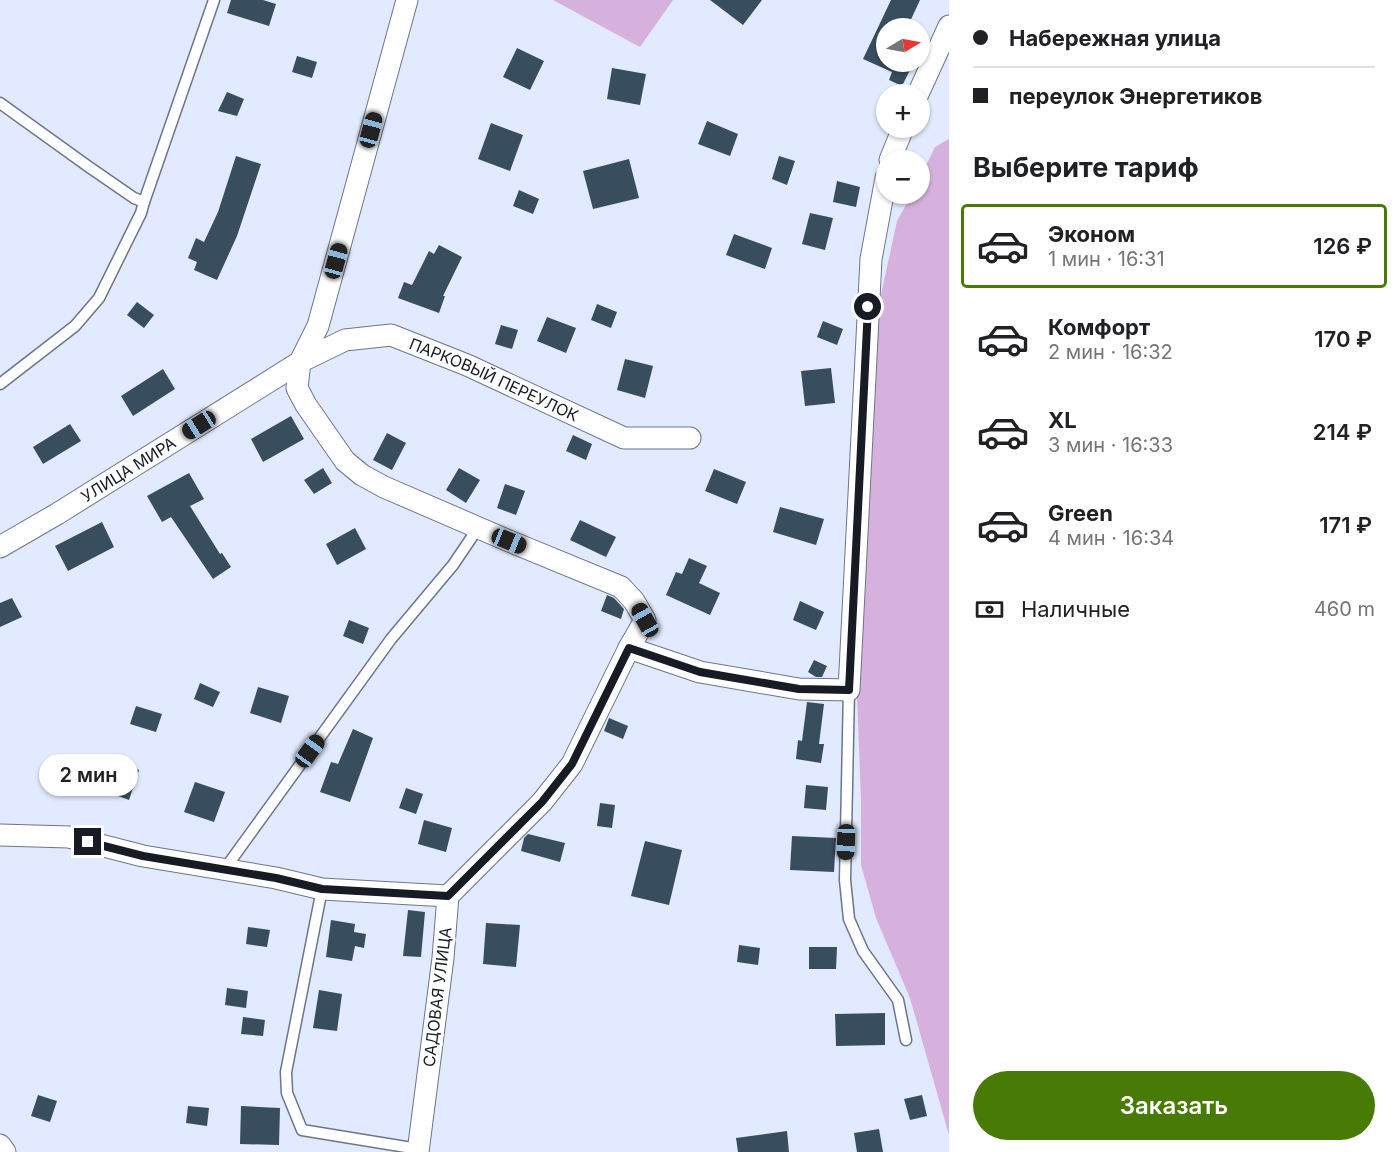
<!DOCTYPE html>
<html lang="ru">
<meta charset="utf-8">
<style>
body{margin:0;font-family:Inter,sans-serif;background:#f6f6f6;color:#202124;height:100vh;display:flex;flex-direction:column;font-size:22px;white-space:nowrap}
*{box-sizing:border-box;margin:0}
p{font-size:20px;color:#757577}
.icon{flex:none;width:33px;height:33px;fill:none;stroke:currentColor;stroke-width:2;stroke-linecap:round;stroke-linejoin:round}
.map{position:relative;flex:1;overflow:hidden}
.panel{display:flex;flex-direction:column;background:#fff;width:450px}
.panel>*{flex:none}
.top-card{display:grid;align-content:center;height:132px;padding:0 24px;background:#fff}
.needle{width:39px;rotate:80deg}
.fabs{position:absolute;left:876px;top:18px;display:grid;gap:12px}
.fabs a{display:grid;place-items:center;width:54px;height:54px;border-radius:50%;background:#fff;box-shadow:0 2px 4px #0004;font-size:30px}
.end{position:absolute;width:27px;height:27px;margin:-14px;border:8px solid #171b23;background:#fff;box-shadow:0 0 0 3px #fff}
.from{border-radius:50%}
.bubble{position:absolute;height:42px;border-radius:21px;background:#fff;box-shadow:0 2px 4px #0004;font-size:20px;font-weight:600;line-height:42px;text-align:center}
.car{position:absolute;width:18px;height:36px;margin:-18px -9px;border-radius:8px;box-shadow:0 0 4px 2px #0007;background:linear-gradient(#222 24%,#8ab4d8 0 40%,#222 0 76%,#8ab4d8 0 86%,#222 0)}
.top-card b{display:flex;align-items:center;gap:21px;height:57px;font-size:22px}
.top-card b+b{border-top:2px solid #e0e0e0}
.top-card i{width:15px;height:15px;background:#202124}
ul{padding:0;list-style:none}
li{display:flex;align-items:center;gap:18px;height:84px;margin:0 12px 9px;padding:0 12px;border:3px solid transparent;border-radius:6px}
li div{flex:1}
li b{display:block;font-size:22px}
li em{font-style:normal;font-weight:600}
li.current{border-color:#487a06}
li>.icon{width:54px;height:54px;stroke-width:1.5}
h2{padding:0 24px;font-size:27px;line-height:72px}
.pay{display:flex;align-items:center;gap:15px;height:66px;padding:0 24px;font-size:22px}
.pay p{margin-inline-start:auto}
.button{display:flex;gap:12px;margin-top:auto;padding:12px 24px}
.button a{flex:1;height:69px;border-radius:36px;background:#487a06;color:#fff;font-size:24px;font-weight:600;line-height:69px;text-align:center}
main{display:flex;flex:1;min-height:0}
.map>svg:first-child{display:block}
.green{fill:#d7b1de}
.building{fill:#384d5d}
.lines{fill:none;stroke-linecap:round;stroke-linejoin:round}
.lane-casing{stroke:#6c758b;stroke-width:13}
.street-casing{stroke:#6c758b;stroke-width:23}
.lane{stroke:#fff;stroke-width:10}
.street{stroke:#fff;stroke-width:21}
.route{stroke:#171b23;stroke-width:8}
.labels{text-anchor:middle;stroke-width:6;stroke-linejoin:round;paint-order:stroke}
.street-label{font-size:16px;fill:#171b23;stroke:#fff}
</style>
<main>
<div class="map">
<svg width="949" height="1152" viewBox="0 0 949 1152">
<rect width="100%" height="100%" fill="#e1eafe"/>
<!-- green -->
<g class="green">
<path d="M553,0h120l-33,47z"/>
<path d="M949,139v996l-39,-137 -34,-80 -15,-53v-65l-5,-130 15,-300 8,-66 18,-83 15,-27h8v-16l15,-31z"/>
</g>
<!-- building -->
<g class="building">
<path d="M231,0h32l13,4 -7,22 -42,-13z"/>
<path d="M710,0h52l-19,25z"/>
<path d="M891,0h29l-13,28h-21v34h28l-12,24 -13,-6 3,-8 -29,-13z"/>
<path d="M517,48l27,13 -14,29 -27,-13z"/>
<path d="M297,56l20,6 -5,16 -20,-6z"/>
<path d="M612,68l34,6 -6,31 -33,-6z"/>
<path d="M227,92l17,7 -7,17 -19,-5z"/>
<path d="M707,121l31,13 -8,22 -32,-12z"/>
<path d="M491,123l32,12 -13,36 -32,-12z"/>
<path d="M236,156l25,8 -24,72 -20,44 -23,-10 3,-8 -9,-4 8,-20 8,4 14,-30z"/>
<path d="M779,156l16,5 -8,24 -15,-6z"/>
<path d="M629,159l10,39 -46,11 -10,-38z"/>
<path d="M837,181l23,6 -4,20 -23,-5z"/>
<path d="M519,190l20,9 -6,15 -20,-8z"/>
<path d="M810,213l23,5 -8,32 -23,-6z"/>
<path d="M734,234l38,14 -7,21 -39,-14z"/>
<path d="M439,245l23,12 -19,39h2l-6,17 -41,-15 6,-16 8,3 17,-34 5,3z"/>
<path d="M137,302l17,13 -10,13 -17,-13z"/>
<path d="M597,304l20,8 -6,16 -20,-8z"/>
<path d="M547,317l29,11 -10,25 -29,-12z"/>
<path d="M823,321l20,8 -6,16 -20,-8z"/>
<path d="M501,325l17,5 -6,19 -17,-5z"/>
<path d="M625,359l28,7 -8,32 -28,-8z"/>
<path d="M831,368l4,35 -30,3 -4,-35z"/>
<path d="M163,369l12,20 -42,27 -12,-20z"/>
<path d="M291,416l13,23 -41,23 -12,-23z"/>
<path d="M70,424l11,17 -38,23 -10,-17z"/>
<path d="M387,433l19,10 -14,27 -19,-10z"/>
<path d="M573,435l19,9 -6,16 -20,-9z"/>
<path d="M323,468l9,15 -18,11 -10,-14z"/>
<path d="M459,468l21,12 -14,23 -20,-13z"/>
<path d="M714,469l32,13 -9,22 -32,-13z"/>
<path d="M189,473l15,26 -14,7 30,48 2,-1 9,14 -18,12 -42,-62 -9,5 -15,-26z"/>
<path d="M505,484l20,7 -9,24 -19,-7z"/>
<path d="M780,507l44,12 -8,26 -43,-13z"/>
<path d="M580,520l36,17 -10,20 -36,-17z"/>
<path d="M102,522l12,25 -46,24 -13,-25z"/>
<path d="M355,528l11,21 -29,16 -11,-21z"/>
<path d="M689,558l18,8 -8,17 21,10 -10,22 -44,-20 10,-23 6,2z"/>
<path d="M607,595l7,3 10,11 -3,10 -20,-8z"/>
<path d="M12,598l10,19 -22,10v-24z"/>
<path d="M800,601l24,11 -8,18 -23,-10z"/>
<path d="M349,620l20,8 -6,16 -20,-8z"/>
<path d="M814,660l13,6 -5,11h-6l-8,-5z"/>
<path d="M200,683l20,9 -7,15 -19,-8z"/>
<path d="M258,687l31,9 -8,27 -31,-10z"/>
<path d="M807,702l17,2 -5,40h5l-3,19 -25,-4 2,-19 4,1z"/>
<path d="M136,706l26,8 -6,18 -26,-8z"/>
<path d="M609,718l19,8 -5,13 -19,-8z"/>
<path d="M353,729l20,9 -23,64 -30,-10 11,-30 7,2z"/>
<path d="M110,759l29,11 -10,30 -30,-11z"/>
<path d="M195,782l30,10 -11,30 -30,-10z"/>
<path d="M806,785l22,2 -2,23 -22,-2z"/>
<path d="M406,788l17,6 -7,20 -17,-6z"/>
<path d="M600,803l15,2 -3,23 -15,-2z"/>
<path d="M424,820l28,8 -6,24 -28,-8z"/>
<path d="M528,834l37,9 -5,19 -39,-11 3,-13z"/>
<path d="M792,836l44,2 -2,34 -44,-2z"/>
<path d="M645,841l37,9 -13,55 -38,-9z"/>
<path d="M408,910l17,2 -4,45 -18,-1z"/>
<path d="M331,920l24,4 -1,8 12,2 -2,14 -9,-2 -3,15 -26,-4z"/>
<path d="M486,923l34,2 -4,42 -33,-3z"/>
<path d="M248,927l22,3 -3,17 -21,-3z"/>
<path d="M739,945l21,3 -2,17 -21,-3z"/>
<path d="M809,947h28l-1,22h-27z"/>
<path d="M227,988l21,3 -2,17 -21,-3z"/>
<path d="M319,990l23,4 -5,37 -24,-3z"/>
<path d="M885,1013v32l-49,1 -1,-32z"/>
<path d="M243,1017l22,3 -2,16 -22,-2z"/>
<path d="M38,1095l19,6 -7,21 -19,-6z"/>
<path d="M922,1095l5,21 -17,4 -6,-21z"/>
<path d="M188,1106l21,2 -2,18 -21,-3z"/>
<path d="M241,1106l39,2 -1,37 -39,-1z"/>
<path d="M879,1129l4,23h-26l-3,-19z"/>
<path d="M787,1131l2,21h-51l-2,-14z"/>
</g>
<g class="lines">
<!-- lane casing -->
<g class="lane-casing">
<g id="lane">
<path d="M0,103l89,64 45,31 10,4 70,-202"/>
<path d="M0,384l75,-58 24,-28 42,-85 3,-11"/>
<path d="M849,690l-4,190 4,39 14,32 35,49 8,40"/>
<path d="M224,870l167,-231 62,-74 25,-37"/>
<path d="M322,889l-36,183 1,21 15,37 116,19"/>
</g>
</g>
<!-- street casing -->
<g class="street-casing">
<g id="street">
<path d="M407,0l-89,326 -18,36 -3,26 9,17 39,56 17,14 22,12 125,54 112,46 13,14 11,19 -16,28 -57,116 -30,38 -94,94 -5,62 -25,194"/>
<path d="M918,94l31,-68"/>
<path d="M890,160l13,-32"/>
<path id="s1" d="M0,547l57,-33 243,-152 45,-22 46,-5 76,30 157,73h66"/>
<path d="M629,648l71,24 99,17 50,1 22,-431 15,-81"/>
<path d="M0,835l69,2 74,19 133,22 46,11 126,7"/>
<path d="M0,1145l5,7"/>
</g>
</g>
<!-- lane -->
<use href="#lane" class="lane"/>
<!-- street -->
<use href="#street" class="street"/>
</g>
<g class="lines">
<!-- route -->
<path class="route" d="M88,842l55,14 133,22 46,11 126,7 94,-94 30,-38 57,-116 71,24 99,17 50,1 19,-383"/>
</g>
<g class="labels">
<!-- street labels -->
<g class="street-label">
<text dy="6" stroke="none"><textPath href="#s1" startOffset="561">ПАРКОВЫЙ ПЕРЕУЛОК</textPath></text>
<text dy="6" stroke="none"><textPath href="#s1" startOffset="150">УЛИЦА МИРА</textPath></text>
<text transform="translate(437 997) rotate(-83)" y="6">САДОВАЯ УЛИЦА</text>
</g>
</g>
</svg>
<div class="fabs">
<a><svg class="needle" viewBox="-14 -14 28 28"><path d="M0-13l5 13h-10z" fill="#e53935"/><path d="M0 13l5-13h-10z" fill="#757577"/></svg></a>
<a>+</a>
<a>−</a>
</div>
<i class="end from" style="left:868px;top:307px"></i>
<i class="end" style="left:88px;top:842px"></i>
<div class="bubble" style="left:39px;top:754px;width:99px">2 мин</div>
<i class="car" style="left:371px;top:130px;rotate:15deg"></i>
<i class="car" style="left:336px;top:261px;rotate:15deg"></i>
<i class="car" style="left:199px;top:425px;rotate:238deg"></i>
<i class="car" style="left:509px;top:541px;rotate:112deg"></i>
<i class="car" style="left:645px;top:620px;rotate:331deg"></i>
<i class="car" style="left:310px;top:751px;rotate:36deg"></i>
<i class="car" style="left:846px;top:842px;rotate:182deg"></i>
</div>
<section class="panel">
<div class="top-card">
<b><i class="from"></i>Набережная улица</b>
<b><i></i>переулок Энергетиков</b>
</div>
<h2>Выберите тариф</h2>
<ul>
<li class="current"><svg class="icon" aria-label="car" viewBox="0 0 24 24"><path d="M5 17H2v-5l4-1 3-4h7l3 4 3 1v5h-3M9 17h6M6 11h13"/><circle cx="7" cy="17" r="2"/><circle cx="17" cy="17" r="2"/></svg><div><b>Эконом</b><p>1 мин · 16:31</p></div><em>126 ₽</em></li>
<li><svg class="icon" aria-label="car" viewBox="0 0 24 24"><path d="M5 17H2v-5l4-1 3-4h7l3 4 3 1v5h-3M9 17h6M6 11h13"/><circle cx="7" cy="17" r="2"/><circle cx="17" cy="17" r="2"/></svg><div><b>Комфорт</b><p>2 мин · 16:32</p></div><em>170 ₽</em></li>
<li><svg class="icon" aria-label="car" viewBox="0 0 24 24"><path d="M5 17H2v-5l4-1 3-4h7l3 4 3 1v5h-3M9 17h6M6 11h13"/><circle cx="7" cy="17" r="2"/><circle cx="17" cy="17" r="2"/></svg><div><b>XL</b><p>3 мин · 16:33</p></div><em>214 ₽</em></li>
<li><svg class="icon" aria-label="car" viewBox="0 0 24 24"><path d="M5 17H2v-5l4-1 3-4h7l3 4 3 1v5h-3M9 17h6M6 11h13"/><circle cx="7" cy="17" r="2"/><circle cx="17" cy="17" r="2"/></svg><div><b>Green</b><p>4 мин · 16:34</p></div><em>171 ₽</em></li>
</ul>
<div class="pay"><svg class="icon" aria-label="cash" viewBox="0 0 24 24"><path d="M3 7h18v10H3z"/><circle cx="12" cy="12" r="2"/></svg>Наличные<p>460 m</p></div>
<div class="button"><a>Заказать</a></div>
</section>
</main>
